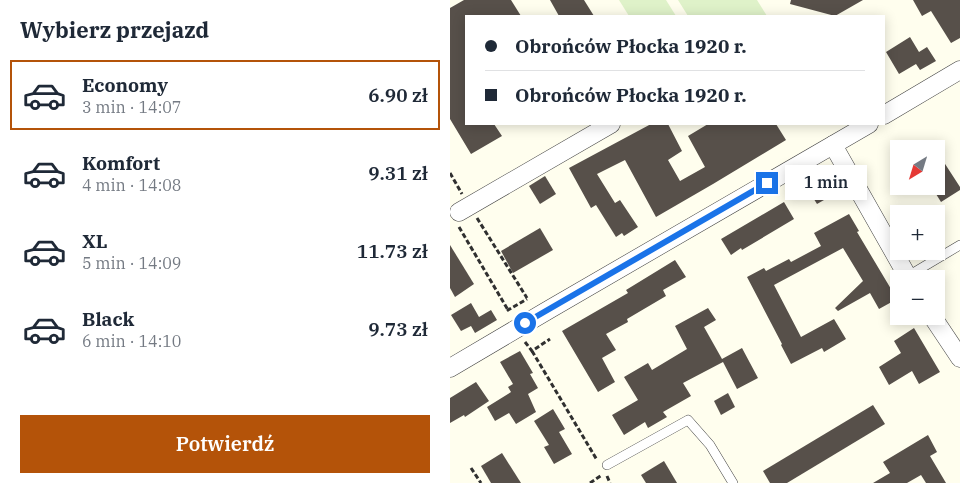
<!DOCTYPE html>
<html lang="pl">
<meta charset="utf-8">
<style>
body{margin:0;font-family:"IBM Plex Serif",serif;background:#f6f6f7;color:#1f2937;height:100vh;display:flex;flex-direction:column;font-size:19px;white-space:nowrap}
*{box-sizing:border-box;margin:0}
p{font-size:16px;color:#747a83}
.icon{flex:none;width:28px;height:28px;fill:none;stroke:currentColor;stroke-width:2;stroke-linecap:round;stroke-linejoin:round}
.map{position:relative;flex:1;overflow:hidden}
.side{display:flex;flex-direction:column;background:#fff;width:450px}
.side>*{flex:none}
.banner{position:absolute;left:15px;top:15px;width:420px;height:110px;border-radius:0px;box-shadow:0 2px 12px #0003;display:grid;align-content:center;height:110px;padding:0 20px;background:#fff}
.needle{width:32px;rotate:218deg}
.tools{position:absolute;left:440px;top:140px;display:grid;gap:10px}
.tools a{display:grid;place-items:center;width:55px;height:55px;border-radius:0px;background:#fff;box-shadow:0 2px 12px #0003;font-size:25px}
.end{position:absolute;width:22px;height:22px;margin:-11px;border:6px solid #1a73e8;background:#fff;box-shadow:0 0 0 2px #fff}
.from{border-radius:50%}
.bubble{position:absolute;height:35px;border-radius:0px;background:#fff;box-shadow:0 2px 12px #0003;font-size:16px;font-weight:600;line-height:35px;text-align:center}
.banner b{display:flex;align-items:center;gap:18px;height:48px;font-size:19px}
.banner b+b{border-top:1px solid #e0e1e3}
.banner i{width:12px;height:12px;background:#1f2937}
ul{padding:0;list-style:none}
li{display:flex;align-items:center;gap:15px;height:70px;margin:0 10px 8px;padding:0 10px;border:2px solid transparent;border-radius:0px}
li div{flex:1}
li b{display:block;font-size:19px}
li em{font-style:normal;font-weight:600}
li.current{border-color:#b45309}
li>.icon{width:45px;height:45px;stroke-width:1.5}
h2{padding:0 20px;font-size:22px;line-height:60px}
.cta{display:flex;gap:10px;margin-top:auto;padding:10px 20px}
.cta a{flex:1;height:58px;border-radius:0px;background:#b45309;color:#fff;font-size:20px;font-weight:600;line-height:58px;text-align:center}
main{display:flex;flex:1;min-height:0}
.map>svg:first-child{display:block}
.pitch{fill:#dff2c9}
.building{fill:#57504a}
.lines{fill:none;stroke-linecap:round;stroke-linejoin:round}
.lane-casing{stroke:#414141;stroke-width:10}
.street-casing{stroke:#414141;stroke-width:19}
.path{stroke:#303030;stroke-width:3;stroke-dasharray:5 2.5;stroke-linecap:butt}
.lane{stroke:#fff;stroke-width:9}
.street{stroke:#fff;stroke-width:18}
.route{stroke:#1a73e8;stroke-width:6}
</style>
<main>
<section class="side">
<h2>Wybierz przejazd</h2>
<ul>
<li class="current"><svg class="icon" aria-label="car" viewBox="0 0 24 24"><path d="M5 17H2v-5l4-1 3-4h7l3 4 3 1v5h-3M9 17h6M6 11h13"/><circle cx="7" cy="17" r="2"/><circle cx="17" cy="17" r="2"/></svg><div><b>Economy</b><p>3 min · 14:07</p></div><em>6.90 zł</em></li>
<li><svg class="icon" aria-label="car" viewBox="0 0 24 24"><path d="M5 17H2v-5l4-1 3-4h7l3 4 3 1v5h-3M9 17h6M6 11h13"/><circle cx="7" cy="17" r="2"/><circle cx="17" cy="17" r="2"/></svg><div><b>Komfort</b><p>4 min · 14:08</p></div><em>9.31 zł</em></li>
<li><svg class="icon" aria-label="car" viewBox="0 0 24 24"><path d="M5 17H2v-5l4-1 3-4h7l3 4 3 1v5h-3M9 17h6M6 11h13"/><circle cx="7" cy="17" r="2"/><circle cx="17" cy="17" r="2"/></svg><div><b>XL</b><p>5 min · 14:09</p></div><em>11.73 zł</em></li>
<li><svg class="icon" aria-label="car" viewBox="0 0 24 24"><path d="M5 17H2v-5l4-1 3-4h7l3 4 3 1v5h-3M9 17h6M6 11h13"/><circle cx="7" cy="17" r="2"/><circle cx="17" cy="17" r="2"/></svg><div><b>Black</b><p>6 min · 14:10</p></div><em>9.73 zł</em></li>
</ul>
<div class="cta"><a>Potwierdź</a></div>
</section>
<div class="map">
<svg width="510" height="483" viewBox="0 0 510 483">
<rect width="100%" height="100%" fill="#fffeee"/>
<!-- pitch -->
<g class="pitch">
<path d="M169,0h47l10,16h-47z"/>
<path d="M228,0h79l10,16h-79z"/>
</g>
<!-- building -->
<g class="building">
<path d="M14,0h47l10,16h-55v108h28l8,12 -31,18 -21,-35v-111z"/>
<path d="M100,0h34l10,16h-35z"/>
<path d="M341,0h72l-28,16 -45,-12z"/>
<path d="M463,0h47v38l-9,5 -20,-32 -9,5z"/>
<path d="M460,37l9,15 8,-5 9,14 -16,9 -4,-6 -17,10 -13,-22z"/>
<path d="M201,124h17l14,27 -14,9 12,21 25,-14 -17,-31 20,-12h68l10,16 -73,44 -57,33 -31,-57 -28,14 18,29 5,-3 18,27 -14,9 -2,-3 -6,4 -20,-32 -5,3 -22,-40z"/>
<path d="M486,150l24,37v3l-19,12 -10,-16h5z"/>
<path d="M95,176l11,18 -16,10 -11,-18z"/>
<path d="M377,176l11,16 -21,12 -10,-16z"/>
<path d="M334,202l10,17 -52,31 -1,-2 -10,7 -10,-16z"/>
<path d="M399,214l10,17 -2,1 40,67 -18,10 -9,-16 -32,18 -3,-3 28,-27 -20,-33 -69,37 27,52 33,-18 12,20 -22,13 -2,-4 -31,16 -10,-19 1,-1 -35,-67 17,-9 2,3 23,-12 2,3 30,-16 -7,-13z"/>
<path d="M90,228l13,22 -40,23 -12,-22z"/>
<path d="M0,245l24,39 -19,13 -5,-9z"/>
<path d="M225,260l11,17 -23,13 3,6 -39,23 1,3 -22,12 10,16 -14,8 13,24 -17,10 -36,-61 66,-38 -2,-3z"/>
<path d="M21,303l8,14 12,-7 6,10 -22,13 -4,-7 -10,5 -10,-16z"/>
<path d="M258,308l8,12 -12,7 18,32 20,-11 16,30 -21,11 -14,-27 -40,21 8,13 -28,16 4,5 -19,11 -3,-6 -21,13 -12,-20 26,-15 -14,-23 24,-14 4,7 35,-21 -12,-23z"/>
<path d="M464,328l26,44 -21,12 -7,-13 -23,14 -10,-18 22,-14 -7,-12z"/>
<path d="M70,351l13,22 -3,1 8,14 -10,6 8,18 -20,12 -7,-11 -14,8 -8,-14 24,-15 -3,-5 5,-3 -13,-22z"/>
<path d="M26,382l13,19 -24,16 -1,-2 -14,8v-25z"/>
<path d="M278,393l7,14 -14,8 -7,-14z"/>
<path d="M423,405l12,19 -98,59h-17l-7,-12z"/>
<path d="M103,409l12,20 -6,3 13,22 -18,10 -10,-17 5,-2 -15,-24z"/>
<path d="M478,435l9,17 -7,4 16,27h-20l-5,-8 -14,8h-34l17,-10 -7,-11z"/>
<path d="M52,453l19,30h-30l-10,-17z"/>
<path d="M214,461l13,22h-31l-5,-8z"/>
</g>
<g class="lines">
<!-- lane casing -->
<g class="lane-casing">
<g id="lane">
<path d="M458,276l52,-31"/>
<path d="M157,465l81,-45 22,25 23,38"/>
</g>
</g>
<!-- street casing -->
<g class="street-casing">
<g id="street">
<path d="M434,115l76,-45"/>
<path d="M383,145l76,134"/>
<path d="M9,212l152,-88"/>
<path d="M482,316l28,42"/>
<path d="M0,368l100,-59 319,-185"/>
</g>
</g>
<!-- path -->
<g class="path">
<path d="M0,173l12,21"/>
<path d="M27,218l50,80"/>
<path d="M9,227l49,83"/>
<path d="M59,311l-1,-1 19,-11"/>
<path d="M75,342l7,9 18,-12"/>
<path d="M82,351l65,109"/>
<path d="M21,468l10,15"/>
<path d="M157,476l3,7"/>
<path d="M140,483l12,-8"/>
</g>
<!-- lane -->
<use href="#lane" class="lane"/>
<!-- street -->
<use href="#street" class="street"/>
</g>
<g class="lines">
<!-- route -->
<path class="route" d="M75,323l242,-140"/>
</g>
</svg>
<div class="tools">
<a><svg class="needle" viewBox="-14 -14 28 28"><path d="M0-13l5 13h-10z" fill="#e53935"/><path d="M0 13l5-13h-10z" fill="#747a83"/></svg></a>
<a>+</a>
<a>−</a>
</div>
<i class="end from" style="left:75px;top:323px"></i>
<i class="end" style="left:317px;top:183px"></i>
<div class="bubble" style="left:335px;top:165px;width:82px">1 min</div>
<div class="banner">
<b><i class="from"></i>Obrońców Płocka 1920 r.</b>
<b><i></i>Obrońców Płocka 1920 r.</b>
</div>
</div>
</main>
